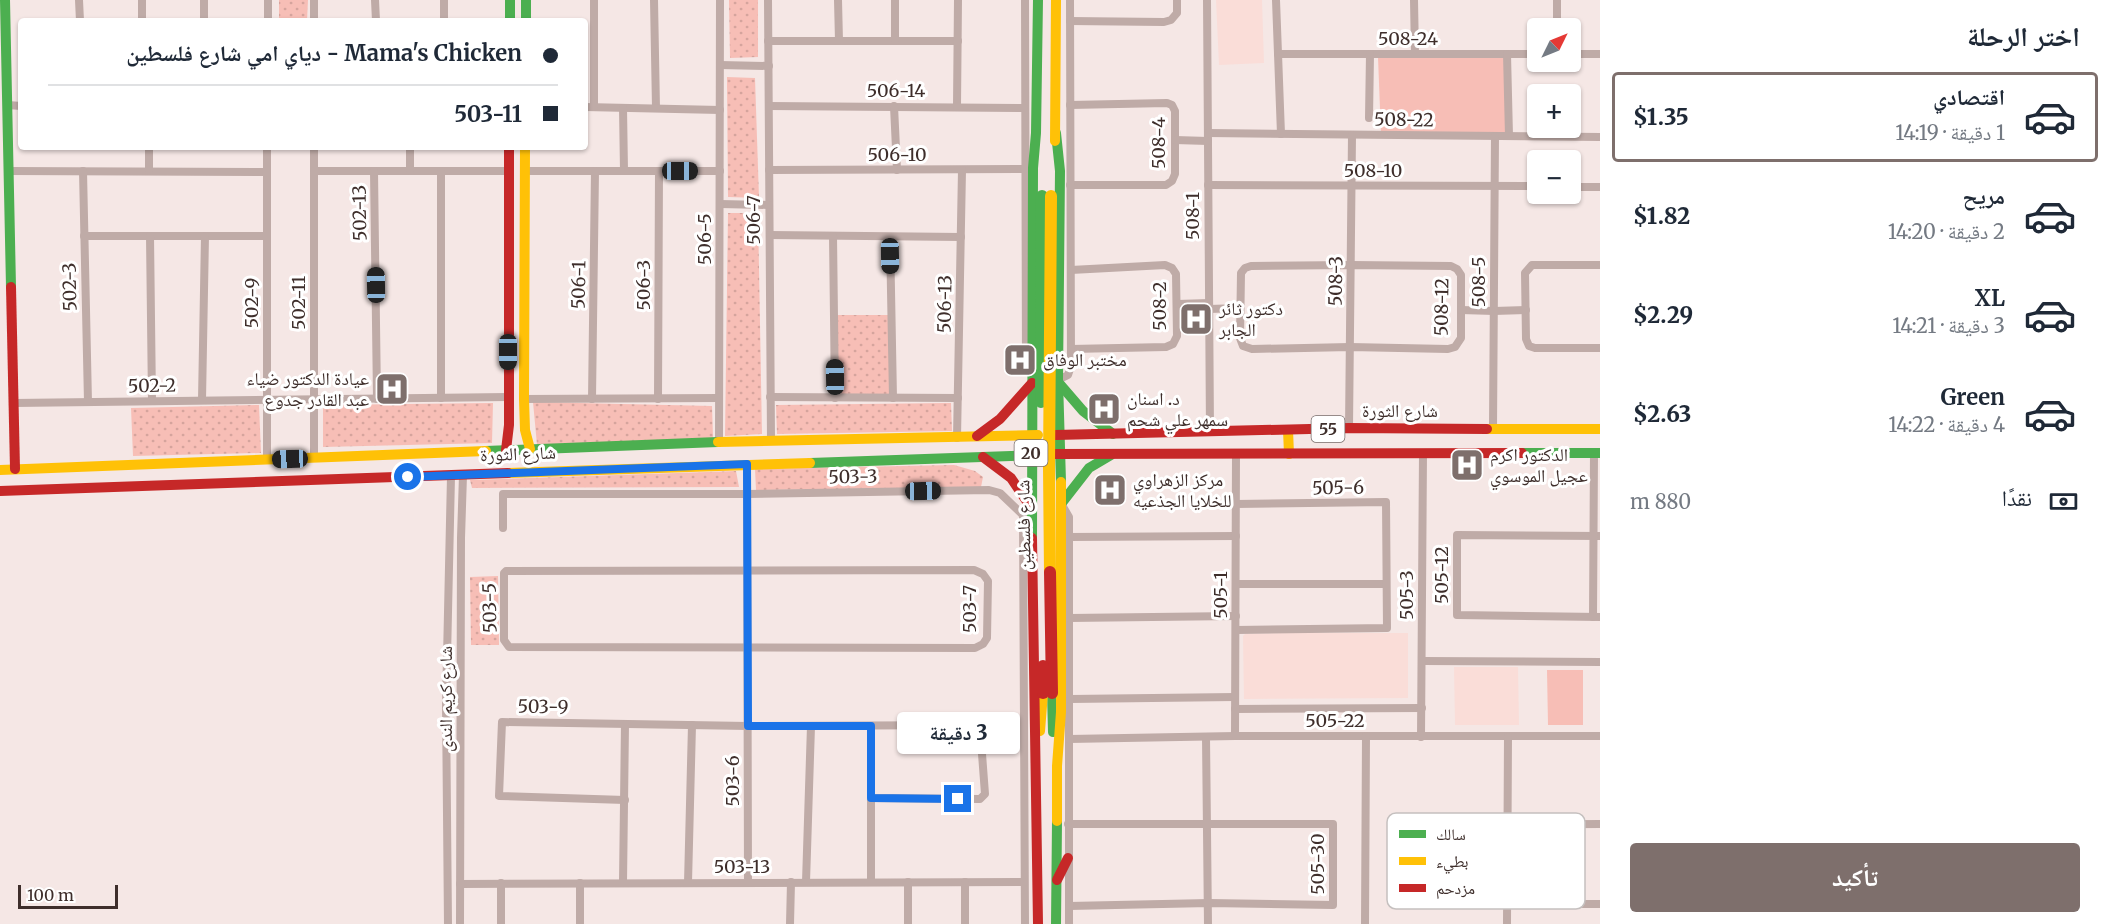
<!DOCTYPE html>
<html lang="ar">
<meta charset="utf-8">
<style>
body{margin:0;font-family:Merriweather,"Noto Naskh Arabic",serif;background:#f6f6f7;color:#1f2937;direction:rtl;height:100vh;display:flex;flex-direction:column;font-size:22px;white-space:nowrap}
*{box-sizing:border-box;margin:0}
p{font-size:20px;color:#747a83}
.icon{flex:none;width:33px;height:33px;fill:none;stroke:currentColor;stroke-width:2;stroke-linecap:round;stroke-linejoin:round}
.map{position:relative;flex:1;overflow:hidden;direction:ltr}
.details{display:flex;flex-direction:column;background:#fff;width:510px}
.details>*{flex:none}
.hud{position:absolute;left:18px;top:18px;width:570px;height:132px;border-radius:6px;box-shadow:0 2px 4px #0004;direction:rtl;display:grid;align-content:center;height:132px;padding:0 30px;background:#fff}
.needle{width:39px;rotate:47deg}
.tools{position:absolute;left:1527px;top:18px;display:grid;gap:12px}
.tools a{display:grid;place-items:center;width:54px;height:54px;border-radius:6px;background:#fff;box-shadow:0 2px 4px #0004;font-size:30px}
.scale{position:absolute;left:18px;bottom:15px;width:100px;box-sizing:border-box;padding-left:6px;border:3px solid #3e2e2b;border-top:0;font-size:16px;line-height:21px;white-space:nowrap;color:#3e2e2b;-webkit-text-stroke:4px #fff;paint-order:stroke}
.end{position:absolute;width:27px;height:27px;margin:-14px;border:8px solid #1a73e8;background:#fff;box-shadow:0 0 0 3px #fff}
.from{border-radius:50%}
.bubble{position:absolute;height:42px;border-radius:6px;background:#fff;box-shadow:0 2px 4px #0004;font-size:20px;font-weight:800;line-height:42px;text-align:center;direction:rtl}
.car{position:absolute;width:18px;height:36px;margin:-18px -9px;border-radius:8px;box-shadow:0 0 4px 2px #0007;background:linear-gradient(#222 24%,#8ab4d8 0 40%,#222 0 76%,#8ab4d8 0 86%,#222 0)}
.hud b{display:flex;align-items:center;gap:21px;height:57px;font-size:22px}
.hud b+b{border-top:2px solid #e0e1e3}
.hud i{width:15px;height:15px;background:#1f2937}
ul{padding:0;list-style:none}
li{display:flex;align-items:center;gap:18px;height:90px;margin:0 12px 9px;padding:0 18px;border:3px solid transparent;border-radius:6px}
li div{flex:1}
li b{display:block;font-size:22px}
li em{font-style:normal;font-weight:800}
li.selected{border-color:#7e6f6c}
li>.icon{width:54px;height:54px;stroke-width:1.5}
h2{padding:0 30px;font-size:27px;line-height:72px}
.pay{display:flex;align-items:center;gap:15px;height:66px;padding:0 30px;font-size:22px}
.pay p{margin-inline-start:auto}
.cta{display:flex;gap:12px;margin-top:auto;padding:12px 30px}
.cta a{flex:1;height:69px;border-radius:6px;background:#7e6f6c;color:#fff;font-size:24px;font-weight:800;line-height:69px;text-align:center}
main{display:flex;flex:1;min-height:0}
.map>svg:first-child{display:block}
.built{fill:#faddd8}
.grass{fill:url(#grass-dots)}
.garden{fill:#f7beb6}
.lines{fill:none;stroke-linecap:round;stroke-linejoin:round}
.street{stroke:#bfaba7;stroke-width:8}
.fast{stroke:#4caf50;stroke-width:10}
.slow{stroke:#ffc107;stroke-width:10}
.jam{stroke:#c62828;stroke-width:10}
.fast-bridge{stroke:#4caf50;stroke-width:12}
.slow-bridge{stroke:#ffc107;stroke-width:12}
.jam-bridge{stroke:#c62828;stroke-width:12}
.route{stroke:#1a73e8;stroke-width:8}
.labels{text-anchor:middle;stroke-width:6;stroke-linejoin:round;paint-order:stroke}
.shield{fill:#fff;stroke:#786d6b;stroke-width:1.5}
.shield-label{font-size:16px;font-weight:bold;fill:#3e2e2b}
.street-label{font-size:18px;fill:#3e2e2b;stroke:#fff}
.poi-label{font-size:18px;fill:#3e2e2b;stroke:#fff;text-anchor:start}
.key{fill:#fff;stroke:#c5c0bf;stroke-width:1.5}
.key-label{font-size:16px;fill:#3e2e2b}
</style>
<main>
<section class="details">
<h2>اختر الرحلة</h2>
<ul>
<li class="selected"><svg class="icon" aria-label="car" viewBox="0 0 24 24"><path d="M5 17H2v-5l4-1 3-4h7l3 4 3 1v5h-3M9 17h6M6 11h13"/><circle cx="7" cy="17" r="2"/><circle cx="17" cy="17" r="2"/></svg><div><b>اقتصادي</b><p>1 دقيقة · 14:19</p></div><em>$1.35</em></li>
<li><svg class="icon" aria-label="car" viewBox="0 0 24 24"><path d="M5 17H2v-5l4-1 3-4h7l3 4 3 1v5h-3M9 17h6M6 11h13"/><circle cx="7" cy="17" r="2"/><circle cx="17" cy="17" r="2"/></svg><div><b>مريح</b><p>2 دقيقة · 14:20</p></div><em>$1.82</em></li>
<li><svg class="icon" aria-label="car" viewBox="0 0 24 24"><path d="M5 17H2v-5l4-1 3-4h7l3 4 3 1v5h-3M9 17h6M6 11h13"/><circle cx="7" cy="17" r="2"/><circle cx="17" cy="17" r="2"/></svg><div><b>XL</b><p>3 دقيقة · 14:21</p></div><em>$2.29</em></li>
<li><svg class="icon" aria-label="car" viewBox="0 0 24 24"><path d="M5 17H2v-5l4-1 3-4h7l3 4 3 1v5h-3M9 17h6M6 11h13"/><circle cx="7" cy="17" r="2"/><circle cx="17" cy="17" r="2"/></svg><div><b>Green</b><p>4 دقيقة · 14:22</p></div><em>$2.63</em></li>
</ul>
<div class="pay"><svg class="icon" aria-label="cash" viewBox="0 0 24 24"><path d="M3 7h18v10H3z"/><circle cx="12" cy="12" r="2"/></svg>نقدًا<p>880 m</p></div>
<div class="cta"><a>تأكيد</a></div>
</section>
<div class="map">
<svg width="1600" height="924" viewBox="0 0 1600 924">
<defs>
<pattern id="grass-dots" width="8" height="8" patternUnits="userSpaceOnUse" patternTransform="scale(1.5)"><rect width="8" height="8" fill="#f7beb6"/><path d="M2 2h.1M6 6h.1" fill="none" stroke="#d5a49d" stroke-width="1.8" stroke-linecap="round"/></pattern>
</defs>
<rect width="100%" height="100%" fill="#f5e7e5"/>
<!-- built -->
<g class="built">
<path d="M1216,0h46l2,63 -45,2z"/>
<path d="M1283,633h125v65l-164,1 -1,-63 2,-2z"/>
<path d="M1454,667h64l1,58h-64z"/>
</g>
<!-- grass -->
<g class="grass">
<path d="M279,0h29l-1,21h-28z"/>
<path d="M729,0h29v57l-28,1z"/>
<path d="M727,77l28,1 4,120 -31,-1z"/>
<path d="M728,213h30l4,221 -37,2z"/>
<path d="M834,315h58l1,83h-58z"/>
<path d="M533,402l179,4 1,32 -176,7z"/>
<path d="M493,403l-1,40 -169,4v-42z"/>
<path d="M951,403l1,28 -175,3 -1,-29z"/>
<path d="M259,405l2,48 -128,3 -2,-48z"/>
<path d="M954,465l21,6 8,6 -2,10 -225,3 -1,-21z"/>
<path d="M736,471l3,16 -267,1 -2,-8z"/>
<path d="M498,576l1,69h-28l-1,-68z"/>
</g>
<!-- garden -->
<g class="garden">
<path d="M1507,54l2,82 -128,-1 -3,-78z"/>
<path d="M1547,670h36v55h-35z"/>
</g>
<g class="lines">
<!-- street -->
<g class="street">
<path d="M79,0l1,21"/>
<path d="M142,0v21"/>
<path d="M204,0v21"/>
<path d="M314,0v21"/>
<path d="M375,0l1,21"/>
<path d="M444,0v21"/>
<path d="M654,0l2,108"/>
<path d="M768,0l3,440"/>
<path d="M838,0l1,41"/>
<path d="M1025,0l1,367"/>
<path d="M1207,0l3,432"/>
<path d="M1276,0l5,134"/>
<path d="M1414,0l1,54"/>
<path d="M1557,0v28"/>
<path d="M268,21v-21"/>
<path d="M1070,21l94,1 7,-2 6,-7v-13"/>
<path d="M768,41h190"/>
<path d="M895,41v-41"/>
<path d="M1278,54h260"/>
<path d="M1507,54l2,82"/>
<path d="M1570,54h30"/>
<path d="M720,65l49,1"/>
<path d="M8,105l13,1"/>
<path d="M1070,105l97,-2 5,2 3,6v63l-3,7 -6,4h-96"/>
<path d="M769,106l255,2"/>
<path d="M894,106l3,64"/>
<path d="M957,106l1,-106"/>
<path d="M585,107l135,3"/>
<path d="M594,107v-107"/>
<path d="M623,108l1,63"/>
<path d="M1369,118l1,-64"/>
<path d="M1208,133l392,4"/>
<path d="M1175,140l33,1"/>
<path d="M314,147v311"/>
<path d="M769,170l255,-1"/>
<path d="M9,171l258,1"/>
<path d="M83,171l5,231"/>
<path d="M149,171v-24"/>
<path d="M314,171h194"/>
<path d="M374,171l3,228"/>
<path d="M410,171v-24"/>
<path d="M441,171v227"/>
<path d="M525,171h195"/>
<path d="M1208,185l330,1"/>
<path d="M1570,187h30"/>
<path d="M720,204l49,1"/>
<path d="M770,235l191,2"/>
<path d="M84,236h183"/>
<path d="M150,236l2,165"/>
<path d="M833,236l2,162"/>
<path d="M890,237l3,161"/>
<path d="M1351,265l100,1 6,3 4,6v63l-6,9 -7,2 -98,-2 -98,2 -9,-3 -3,-8 1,-65 4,-5 6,-2z"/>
<path d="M1600,265h-68l-7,8 1,66 3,7 6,2h65"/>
<path d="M1071,270l94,-5 7,3 4,6 1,62 -4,8 -7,3 -95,2"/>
<path d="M1177,304l32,-1"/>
<path d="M1209,309l31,-1"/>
<path d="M1461,310l33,1 32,-1"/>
<path d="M1058,380l10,-5 3,-9 -1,-366"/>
<path d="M770,397l188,1"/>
<path d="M524,399l195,-1"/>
<path d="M592,399l3,-228"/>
<path d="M658,399l1,-228"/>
<path d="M202,400l3,-164"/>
<path d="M14,403l494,-6"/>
<path d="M1349,428l3,-293"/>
<path d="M1493,429l2,-293"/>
<path d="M957,438l5,-268"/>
<path d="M719,442l1,-442"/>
<path d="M267,460v-313"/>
<path d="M747,464l1,418"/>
<path d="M1062,505l7,12v407"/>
<path d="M503,528v-34h244l242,-4 11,3 23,22 2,409"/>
<path d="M1600,536l-143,-1v80l143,2"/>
<path d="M1069,537l167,-1"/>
<path d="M974,570l9,4 5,7 -1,57 -4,6 -8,4 -466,-1 -5,-7v-67l2,-2z"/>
<path d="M1236,584h150"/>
<path d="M1593,617l1,-164"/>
<path d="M1069,618l167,-2"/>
<path d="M1236,630l151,-2 -1,-126 -150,2"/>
<path d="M1423,661l177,1"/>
<path d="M1070,699l165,-2"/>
<path d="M1235,709l187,-1"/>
<path d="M1235,736l1,-282"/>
<path d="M1206,737l2,187"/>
<path d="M1421,737l2,-284"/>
<path d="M1069,739l166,-3h365"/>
<path d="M625,800l-126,-4 3,-74 246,4 229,-1 3,2 5,67 -5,5 -109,-1"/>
<path d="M1068,824h265v81l-124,-2 -140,3"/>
<path d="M1600,824l-200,1 1,79h199"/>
<path d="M806,882l5,-156"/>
<path d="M871,882v-156"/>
<path d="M623,883l2,-159"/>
<path d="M688,883l4,-158"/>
<path d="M460,884l564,-2"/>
<path d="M448,924l-2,-221 5,-227"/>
<path d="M460,924l1,-386 2,-63"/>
<path d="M501,924v-41"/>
<path d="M580,924v-41"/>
<path d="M790,924l1,-42"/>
<path d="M908,924v-42"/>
<path d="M965,924v-42"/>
<path d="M1365,924l1,-188"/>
<path d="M1507,924l1,-187"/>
</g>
<!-- fast -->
<g class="fast">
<path d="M5,0l6,287"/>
<path d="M510,0v21"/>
<path d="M526,0v21"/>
<path d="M1056,133l4,38 -2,209 3,102"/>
<path d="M1058,382l25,29 30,23"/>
<path d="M486,451l232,-9"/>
<path d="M1522,453h78"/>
<path d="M810,463l228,-8"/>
<path d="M1061,504l28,-36 22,-13"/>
<path d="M1032,538l1,-370 3,-35 2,-133"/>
<path d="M1052,693l1,39"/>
<path d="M1056,924l1,-103"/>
</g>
<!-- slow -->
<g class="slow">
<path d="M1055,141l1,-141"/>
<path d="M525,147l-1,252 1,31 5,19"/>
<path d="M1487,429h113"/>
<path d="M1288,430l1,24"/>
<path d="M718,442l320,-7"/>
<path d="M0,470l486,-19"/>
<path d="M508,473l302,-10"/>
<path d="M1040,731l3,-38"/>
<path d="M1057,821v-55l4,-54v-230"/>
</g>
<!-- jam -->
<g class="jam">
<path d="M11,287l4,182"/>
<path d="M1055,435l294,-7 138,1"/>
<path d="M977,436l23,-17 32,-36"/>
<path d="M506,450l3,-25v-278"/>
<path d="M1055,454l467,-1"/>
<path d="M983,457l28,21 19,28"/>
<path d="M0,491l508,-18"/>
<path d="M1032,538c1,129 5,257 6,386"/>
<path d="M1057,880l11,-22"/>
</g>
<!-- fast-bridge -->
<path class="fast-bridge" d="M1041,402l1,-206"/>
<!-- slow-bridge -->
<path class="slow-bridge" d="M1050,572l-1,-105 2,-271"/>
<!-- jam-bridge -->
<g class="jam-bridge">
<path d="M1050,572l2,121"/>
<path d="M1043,666v27"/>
</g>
</g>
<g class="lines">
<!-- route -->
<path class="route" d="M408,477l339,-13 1,262h123v72l87,1"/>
</g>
<!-- icons -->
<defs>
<g id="hospital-square" transform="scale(1.725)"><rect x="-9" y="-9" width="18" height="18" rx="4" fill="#7e6f6c" stroke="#fff"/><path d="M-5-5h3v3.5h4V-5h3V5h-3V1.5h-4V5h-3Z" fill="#fff"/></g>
</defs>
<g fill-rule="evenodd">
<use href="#hospital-square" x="1196" y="319"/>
<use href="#hospital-square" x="1020" y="360"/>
<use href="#hospital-square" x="392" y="389"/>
<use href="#hospital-square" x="1104" y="409"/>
<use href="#hospital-square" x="1467" y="465"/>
<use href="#hospital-square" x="1110" y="490"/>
</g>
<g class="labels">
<!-- shield labels -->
<g class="shield">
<rect x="1311.5" y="416" width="33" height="26" rx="4.5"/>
<rect x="1014.5" y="440" width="33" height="26" rx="4.5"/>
</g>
<g class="shield-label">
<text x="1328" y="435">55</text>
<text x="1031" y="459">20</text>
</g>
<!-- street labels -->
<g class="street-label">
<text x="1408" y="45">508-24</text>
<text x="896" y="97">506-14</text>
<text transform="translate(1404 120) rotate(1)" y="6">508-22</text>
<text transform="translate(1159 143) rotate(-90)" y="6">508-4</text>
<text x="897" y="161">506-10</text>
<text x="1373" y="177">508-10</text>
<text transform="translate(360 213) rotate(-91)" y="6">502-13</text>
<text transform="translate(1193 216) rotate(-90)" y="6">508-1</text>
<text transform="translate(754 220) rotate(-90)" y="6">506-7</text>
<text transform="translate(705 239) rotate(-90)" y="6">506-5</text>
<text transform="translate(1336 281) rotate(-89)" y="6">508-3</text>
<text transform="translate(1479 282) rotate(-90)" y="6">508-5</text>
<text transform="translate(579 285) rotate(-89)" y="6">506-1</text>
<text transform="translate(644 285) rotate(-90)" y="6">506-3</text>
<text transform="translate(70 287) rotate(-91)" y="6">502-3</text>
<text transform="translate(252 303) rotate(-90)" y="6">502-9</text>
<text transform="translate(299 303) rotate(-90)" y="6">502-11</text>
<text transform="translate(945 304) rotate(-89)" y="6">506-13</text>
<text transform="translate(1160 306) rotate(-90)" y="6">508-2</text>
<text transform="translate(1442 307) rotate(-89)" y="6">508-12</text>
<text transform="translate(152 386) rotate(-1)" y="6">502-2</text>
<text x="1400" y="417">شارع الثورة</text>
<text transform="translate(518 454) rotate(-2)" y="6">شارع الثورة</text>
<text transform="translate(853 477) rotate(-1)" y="6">503-3</text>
<text transform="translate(1338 488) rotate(-1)" y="6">505-6</text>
<text transform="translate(1024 525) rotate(-91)" y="6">شارع فلسطين</text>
<text transform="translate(1442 575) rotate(-90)" y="6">505-12</text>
<text transform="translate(1221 595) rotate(-90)" y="6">505-1</text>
<text transform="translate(1407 595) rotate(-90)" y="6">505-3</text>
<text transform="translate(490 608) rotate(-91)" y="6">503-5</text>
<text transform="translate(970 609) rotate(-90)" y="6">503-7</text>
<text transform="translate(446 699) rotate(-90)" y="6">شارع كريم الندى</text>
<text transform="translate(543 707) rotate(1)" y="6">503-9</text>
<text x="1335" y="727">505-22</text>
<text transform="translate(733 781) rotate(-90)" y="6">503-6</text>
<text transform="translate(1318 864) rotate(-90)" y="6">505-30</text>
<text x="742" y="873">503-13</text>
</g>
<!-- poi labels -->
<g class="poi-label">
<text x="1219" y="315">دكتور ثائر<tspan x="1219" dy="21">الجابر</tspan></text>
<text x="1043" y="366">مختبر الوفاق</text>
<text x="369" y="385" text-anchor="end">عيادة الدكتور ضياء<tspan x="369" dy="21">عبد القادر جدوع</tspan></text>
<text x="1127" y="405">د. اسنان<tspan x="1127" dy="21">سمهر علي شحم</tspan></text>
<text x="1490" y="461">الدكتور اكرم<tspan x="1490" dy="21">عجيل الموسوي</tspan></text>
<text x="1133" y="486">مركز الزهراوي<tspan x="1133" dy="21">للخلايا الجذعيه</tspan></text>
</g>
</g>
<!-- legend -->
<rect x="1387" y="813" width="198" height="96" rx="9" class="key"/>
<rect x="1399" y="830" width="27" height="8" fill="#4caf50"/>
<rect x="1399" y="857" width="27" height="8" fill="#ffc107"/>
<rect x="1399" y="884" width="27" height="8" fill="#c62828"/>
<g class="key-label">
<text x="1436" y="840">سالك</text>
<text x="1436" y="867">بطيء</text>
<text x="1436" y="894">مزدحم</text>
</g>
</svg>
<div class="tools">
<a><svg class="needle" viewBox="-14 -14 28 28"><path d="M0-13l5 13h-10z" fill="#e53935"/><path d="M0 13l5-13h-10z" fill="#747a83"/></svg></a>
<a>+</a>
<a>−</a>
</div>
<div class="scale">100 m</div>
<i class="end from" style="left:408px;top:477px"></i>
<i class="end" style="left:958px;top:799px"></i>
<div class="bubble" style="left:897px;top:712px;width:123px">3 دقيقة</div>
<i class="car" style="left:680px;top:171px;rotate:90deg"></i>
<i class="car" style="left:890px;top:256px;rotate:179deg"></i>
<i class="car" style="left:376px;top:285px;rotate:359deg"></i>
<i class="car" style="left:508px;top:352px;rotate:180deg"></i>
<i class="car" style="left:835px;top:377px;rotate:359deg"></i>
<i class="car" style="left:290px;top:459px;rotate:268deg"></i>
<i class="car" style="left:923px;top:491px;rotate:89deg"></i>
<div class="hud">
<b><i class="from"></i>Mama's Chicken - دياي امي شارع فلسطين</b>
<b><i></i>503-11</b>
</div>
</div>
</main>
